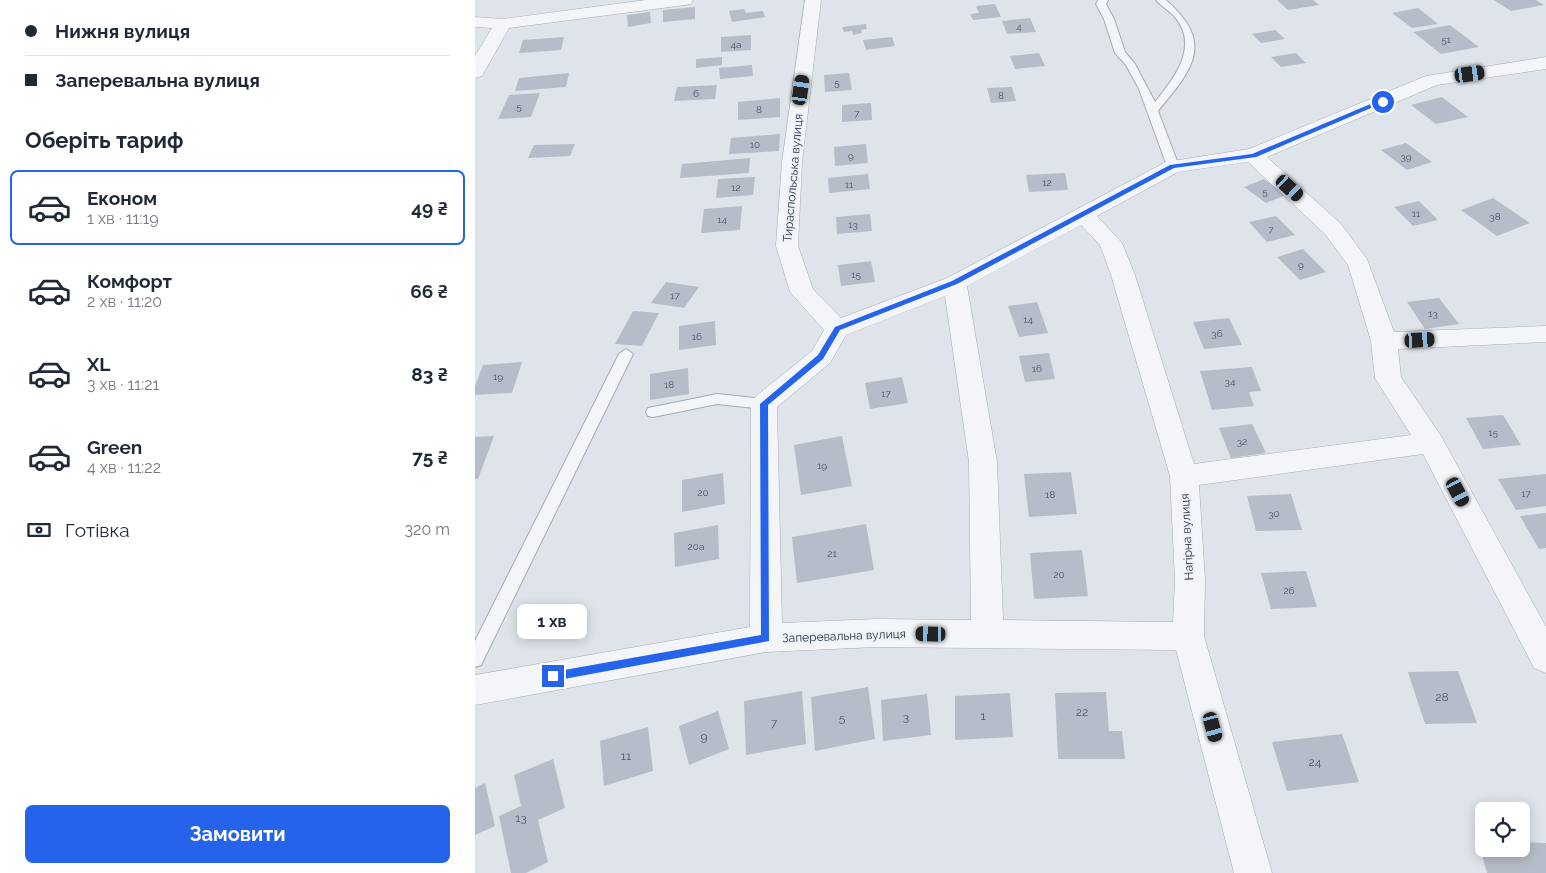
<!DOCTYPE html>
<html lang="uk">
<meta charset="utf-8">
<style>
body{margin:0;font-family:Raleway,sans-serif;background:#f6f6f7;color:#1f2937;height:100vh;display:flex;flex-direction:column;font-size:19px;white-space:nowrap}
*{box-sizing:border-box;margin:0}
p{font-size:16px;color:#747a83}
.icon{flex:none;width:28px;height:28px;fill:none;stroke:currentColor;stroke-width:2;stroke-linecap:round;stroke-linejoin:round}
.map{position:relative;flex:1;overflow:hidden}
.panel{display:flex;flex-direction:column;background:#fff;width:475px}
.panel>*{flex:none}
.hud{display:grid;align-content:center;height:110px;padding:0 25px;background:#fff}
.buttons{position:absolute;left:1000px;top:802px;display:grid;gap:10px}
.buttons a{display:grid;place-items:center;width:55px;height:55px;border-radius:8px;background:#fff;box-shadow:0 2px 12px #0003;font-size:25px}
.end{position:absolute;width:22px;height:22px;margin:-11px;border:6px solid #2563eb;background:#fff;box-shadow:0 0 0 2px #fff}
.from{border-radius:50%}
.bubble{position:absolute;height:35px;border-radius:8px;background:#fff;box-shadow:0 2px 12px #0003;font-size:16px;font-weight:700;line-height:35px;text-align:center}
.car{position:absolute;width:15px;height:30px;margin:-15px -8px;border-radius:6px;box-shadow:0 0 4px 1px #0007;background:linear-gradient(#222 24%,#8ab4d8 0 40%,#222 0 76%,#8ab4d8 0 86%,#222 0)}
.hud b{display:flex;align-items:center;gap:18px;height:48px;font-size:19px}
.hud b+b{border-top:1px solid #e0e1e3}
.hud i{width:12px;height:12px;background:#1f2937}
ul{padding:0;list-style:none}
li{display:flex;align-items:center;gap:15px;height:75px;margin:0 10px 8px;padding:0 15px;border:2px solid transparent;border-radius:8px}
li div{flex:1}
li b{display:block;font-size:19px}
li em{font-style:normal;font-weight:700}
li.on{border-color:#2563eb}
li>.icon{width:45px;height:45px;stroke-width:1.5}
h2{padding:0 25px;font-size:22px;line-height:60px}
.pay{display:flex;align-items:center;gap:12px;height:55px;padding:0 25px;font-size:19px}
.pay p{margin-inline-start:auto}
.action{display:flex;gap:10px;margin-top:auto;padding:10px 25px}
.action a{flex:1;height:58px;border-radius:8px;background:#2563eb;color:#fff;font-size:20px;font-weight:700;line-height:58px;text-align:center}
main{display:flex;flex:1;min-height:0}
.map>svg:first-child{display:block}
.building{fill:#b6bdc8}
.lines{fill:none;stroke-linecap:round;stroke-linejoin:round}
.lane-casing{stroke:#a4abb5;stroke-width:2}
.street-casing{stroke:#a4abb5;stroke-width:1}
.lane{fill:#f3f5f8;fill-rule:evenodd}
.street{fill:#f3f5f8;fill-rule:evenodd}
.route{fill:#2563eb}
.labels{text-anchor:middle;stroke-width:4;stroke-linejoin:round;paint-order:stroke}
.number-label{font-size:10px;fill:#4b5564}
.street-label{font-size:12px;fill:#273243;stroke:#eff3f7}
.near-number-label{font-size:12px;fill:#4b5564}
</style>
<main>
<section class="panel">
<div class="hud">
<b><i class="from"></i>Нижня вулиця</b>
<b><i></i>Заперевальна вулиця</b>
</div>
<h2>Оберіть тариф</h2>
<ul>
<li class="on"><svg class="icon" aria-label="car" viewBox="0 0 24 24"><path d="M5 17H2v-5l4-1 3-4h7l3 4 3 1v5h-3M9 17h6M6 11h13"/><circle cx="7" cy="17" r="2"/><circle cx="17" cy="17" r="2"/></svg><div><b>Економ</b><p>1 хв · 11:19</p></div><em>49 ₴</em></li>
<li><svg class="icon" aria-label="car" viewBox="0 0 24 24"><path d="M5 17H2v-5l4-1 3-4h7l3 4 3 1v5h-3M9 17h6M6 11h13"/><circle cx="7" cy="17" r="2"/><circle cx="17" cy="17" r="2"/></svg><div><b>Комфорт</b><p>2 хв · 11:20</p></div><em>66 ₴</em></li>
<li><svg class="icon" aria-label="car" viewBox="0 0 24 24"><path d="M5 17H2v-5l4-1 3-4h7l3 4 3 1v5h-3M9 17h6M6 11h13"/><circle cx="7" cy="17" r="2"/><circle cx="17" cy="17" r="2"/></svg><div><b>XL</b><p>3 хв · 11:21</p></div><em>83 ₴</em></li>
<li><svg class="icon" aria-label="car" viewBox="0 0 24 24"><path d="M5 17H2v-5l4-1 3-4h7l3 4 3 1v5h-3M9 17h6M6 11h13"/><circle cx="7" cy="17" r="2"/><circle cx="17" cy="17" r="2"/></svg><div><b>Green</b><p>4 хв · 11:22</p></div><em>75 ₴</em></li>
</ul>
<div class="pay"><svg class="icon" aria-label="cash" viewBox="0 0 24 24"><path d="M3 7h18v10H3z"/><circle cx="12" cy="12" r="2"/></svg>Готівка<p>320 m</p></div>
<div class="action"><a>Замовити</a></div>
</section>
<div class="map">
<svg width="1071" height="873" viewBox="0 0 1071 873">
<rect width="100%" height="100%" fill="#dfe4ea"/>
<!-- building -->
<g class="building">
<path d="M802,0h36l6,5 -31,5z"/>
<path d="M1019,0h42l8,5 -33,6z"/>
<path d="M520,4l6,13 -28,3 -3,-6 9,-1 -3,-7z"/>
<path d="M220,7v12l-32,3v-12z"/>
<path d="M943,8l20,16 -26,4 -20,-15z"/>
<path d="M269,9l2,4 17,-2 2,6 -33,5 -3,-11z"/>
<path d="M175,12l1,11 -23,4 -1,-12z"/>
<path d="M555,18l6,14 -29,2 -5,-13z"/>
<path d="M391,24l1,5 -6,1 1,3 -9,2 -1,-4 -8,1 -2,-5z"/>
<path d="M975,25l29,22 -38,7 -28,-22z"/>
<path d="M800,30l10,9 -24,4 -9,-9z"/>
<path d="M276,35v15l-30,2v-15z"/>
<path d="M89,37l-3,13 -42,3 4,-13z"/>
<path d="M417,37l3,9 -29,4 -3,-10z"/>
<path d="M564,53l6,13 -30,3 -5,-13z"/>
<path d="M821,53l10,10 -25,4 -10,-10z"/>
<path d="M247,57v8l-26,3v-9z"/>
<path d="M277,65l1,11 -33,3 -1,-11z"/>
<path d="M94,73l-3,14 -51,4 4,-13z"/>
<path d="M374,73l3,17 -27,2 -1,-17z"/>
<path d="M242,85l-2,14 -41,2 3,-14z"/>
<path d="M537,87l4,14 -25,2 -4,-15z"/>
<path d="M65,93l-9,24 -33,2 11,-24z"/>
<path d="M967,97l26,20 -32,7 -25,-19z"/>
<path d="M305,98v19l-42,3v-18z"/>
<path d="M396,103l1,17 -30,2v-17z"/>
<path d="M305,134l-1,17 -50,3 2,-16z"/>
<path d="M931,143l26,19 -25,8 -26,-20z"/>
<path d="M100,144l-5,12 -42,2 6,-13z"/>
<path d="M391,144l2,19 -33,3 -1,-19z"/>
<path d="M275,158l-1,15 -69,5 2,-14z"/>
<path d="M590,173l3,17 -39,2 -3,-17z"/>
<path d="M393,174l2,15 -41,4 -1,-15z"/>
<path d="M280,177l-2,18 -37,3 2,-19z"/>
<path d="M789,179l22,16 -20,8 -22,-16z"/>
<path d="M1018,198l37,25 -33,13 -36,-26z"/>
<path d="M944,201l19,19 -25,6 -19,-19z"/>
<path d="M267,206l-2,24 -39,3 3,-24z"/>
<path d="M395,214l2,17 -35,3 -1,-17z"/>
<path d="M801,216l19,19 -28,7 -18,-20z"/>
<path d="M828,249l23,23 -26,8 -23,-23z"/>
<path d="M396,261l4,21 -34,4 -3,-21z"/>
<path d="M191,282l33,5 -15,21 -33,-5z"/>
<path d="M964,298l20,26 -34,5 -18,-27z"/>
<path d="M562,302l11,31 -29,4 -11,-31z"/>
<path d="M158,311l26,2 -17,33 -27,-2z"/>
<path d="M754,318l13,27 -38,4 -11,-27z"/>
<path d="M240,321l1,24 -37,5v-24z"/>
<path d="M574,353l6,26 -30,3 -6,-26z"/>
<path d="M47,362l-10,31 -37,2v-9l8,-21z"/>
<path d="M777,367l9,24 -12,1 5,14 -42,4 -12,-39z"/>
<path d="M213,368l1,26 -39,6v-26z"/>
<path d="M427,377l6,26 -38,6 -5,-26z"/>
<path d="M1028,415l18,30 -38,4 -17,-31z"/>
<path d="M777,424l14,29 -35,5 -12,-30z"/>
<path d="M19,436l-16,43h-3v-42z"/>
<path d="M367,436l10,50 -51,9 -7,-50z"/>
<path d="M596,472l6,42 -48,3 -5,-43z"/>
<path d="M248,473l2,31 -43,8v-32z"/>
<path d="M1071,474v32l-30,4 -18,-31z"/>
<path d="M816,494l11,36 -46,1 -9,-35z"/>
<path d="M1071,513v35l-7,1 -19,-33z"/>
<path d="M391,524l8,46 -77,13 -5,-46z"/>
<path d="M243,525l1,34 -44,8 -1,-34z"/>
<path d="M607,550l6,46 -54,3 -4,-46z"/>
<path d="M831,571l11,36 -46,2 -10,-36z"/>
<path d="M983,671l19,52 -52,1 -17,-52z"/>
<path d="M393,687l7,52 -60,12 -4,-54z"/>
<path d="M327,691l4,53 -60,11 -2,-54z"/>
<path d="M631,692l3,39h13l3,28h-67l-3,-66z"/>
<path d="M535,693l3,44 -58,3v-44z"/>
<path d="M452,694l4,41 -48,6 -2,-41z"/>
<path d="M243,711l11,38 -40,16 -10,-39z"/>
<path d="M173,727l5,44 -49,15 -4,-45z"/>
<path d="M867,734l17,48 -72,9 -15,-49z"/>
<path d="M78,759l12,49 -27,12 10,42 -22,11h-15l-12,-57 22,-10 -7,-31z"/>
<path d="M10,783l10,43 -20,9v-47z"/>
<path d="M1003,841h6v8h37v-7l25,1v30h-59z"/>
</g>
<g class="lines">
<!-- lane casing -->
<g class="lane-casing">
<g id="lane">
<path d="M623,0h10l-2,4 8,15 11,33 10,12 20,38c20,-24 45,-57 19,-86 -6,-6 -13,-10 -18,-16h10c49,43 27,69 -8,111l21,55 -2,2 -4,1 -6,-3 -28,-77 -13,-24 -11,-12 -11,-34 -8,-15z"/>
<path d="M151,349l7,5 -152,311 -6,2v-26l144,-287z"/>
<path d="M242,394l47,5 5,1 2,4 -2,4 -5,1 -47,-5 -64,13 -5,-1 -2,-4 2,-4 5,-1z"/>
</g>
</g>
<!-- street casing -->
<g class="street-casing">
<g id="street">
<path d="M171,0h47l-2,4 -6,1 -176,23 -27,48 -7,2v-22l17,-28 -17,-1v-10l28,2z"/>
<path d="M330,0h16l-19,162 -4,84 15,43 28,29 106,-40 219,-116 83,-13 177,-73 120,-19v12l-109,16 -170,72 74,67 26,35 27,73 152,-6v16l-148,7 3,28 40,59 105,191v46l-12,-5 -111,-214 -224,31 6,95 -1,56 68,237h-38l-58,-223 -300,-3 -110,5 -291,53v-30l275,-48 1,-223 4,-7 57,-46 12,-21 -34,-38 -14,-46 6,-84zM773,162l77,72 23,31 23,76 4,37 36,57 -217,29 -59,-189 -13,-32 -25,-27 81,-44zM606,225l19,20 11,30 59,201 5,104 -2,42 -170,-2 -6,-158 -30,-176zM470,296l24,166 2,158 -95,-1 -94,4 -5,-216 53,-44 16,-28z"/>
</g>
</g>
<!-- lane -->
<use href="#lane" class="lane"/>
<!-- street -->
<use href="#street" class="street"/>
</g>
<!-- route -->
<path class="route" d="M905,100l5,2 -129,55 -82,11 -217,116 -117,46 -17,29 -55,46 1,236 -216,40 -4,-1 -1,-4 5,-4 208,-37 -1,-231 58,-49 17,-28 117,-46 218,-116 82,-11z"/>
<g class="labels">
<!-- number labels -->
<g class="number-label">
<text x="544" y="30">4</text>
<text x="971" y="43">51</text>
<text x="261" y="48">4а</text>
<text x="362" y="86">5</text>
<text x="221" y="97">6</text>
<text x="526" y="99">8</text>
<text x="44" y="110">5</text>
<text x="284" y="113">8</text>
<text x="382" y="117">7</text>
<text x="280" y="148">10</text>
<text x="376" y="159">9</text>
<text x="931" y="160">39</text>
<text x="572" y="186">12</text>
<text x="374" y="188">11</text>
<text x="261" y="191">12</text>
<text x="790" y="195">5</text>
<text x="941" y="217">11</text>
<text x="1020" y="220">38</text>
<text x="247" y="223">14</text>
<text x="378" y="228">13</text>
<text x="796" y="233">7</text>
<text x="826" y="268">9</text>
<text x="381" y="278">15</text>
<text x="200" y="299">17</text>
<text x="958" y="317">13</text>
<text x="553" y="323">14</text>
<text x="742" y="337">36</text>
<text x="222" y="340">16</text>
<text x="562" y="372">16</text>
<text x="23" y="380">19</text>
<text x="755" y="385">34</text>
<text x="194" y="388">18</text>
<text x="411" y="397">17</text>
<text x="1018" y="436">15</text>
<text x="767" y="445">32</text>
<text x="347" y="469">19</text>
<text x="228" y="496">20</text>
<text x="1051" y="497">17</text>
<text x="575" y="498">18</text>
<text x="799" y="517">30</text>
<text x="221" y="550">20а</text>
<text x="357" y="557">21</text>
<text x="584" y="578">20</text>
<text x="814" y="594">26</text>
</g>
<!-- street labels -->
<g class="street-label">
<text transform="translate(318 178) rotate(-85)" y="4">Тираспольська вулиця</text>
<text transform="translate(712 537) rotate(-93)" y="4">Нагірна вулиця</text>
<text transform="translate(369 636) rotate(-2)" y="4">Заперевальна вулиця</text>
</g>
<!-- near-number labels -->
<g class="near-number-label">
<text x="967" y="701">28</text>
<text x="607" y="716">22</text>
<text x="508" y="720">1</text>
<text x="431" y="721">3</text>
<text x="367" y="722">5</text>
<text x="299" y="727">7</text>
<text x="229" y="741">9</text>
<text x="151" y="760">11</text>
<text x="840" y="766">24</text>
<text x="46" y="822">13</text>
</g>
</g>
</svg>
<div class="buttons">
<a><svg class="icon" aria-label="locate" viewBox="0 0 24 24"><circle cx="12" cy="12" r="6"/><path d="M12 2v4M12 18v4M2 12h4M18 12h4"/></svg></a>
</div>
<i class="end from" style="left:908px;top:102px"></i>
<i class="end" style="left:78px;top:676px"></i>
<div class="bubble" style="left:42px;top:604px;width:70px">1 хв</div>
<i class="car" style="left:995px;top:74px;rotate:82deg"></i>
<i class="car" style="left:326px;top:90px;rotate:8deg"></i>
<i class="car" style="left:815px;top:188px;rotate:132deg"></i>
<i class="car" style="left:945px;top:340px;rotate:87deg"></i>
<i class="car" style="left:983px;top:492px;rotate:152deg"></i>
<i class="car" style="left:456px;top:634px;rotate:271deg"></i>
<i class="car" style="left:738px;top:727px;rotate:165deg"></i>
</div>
</main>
